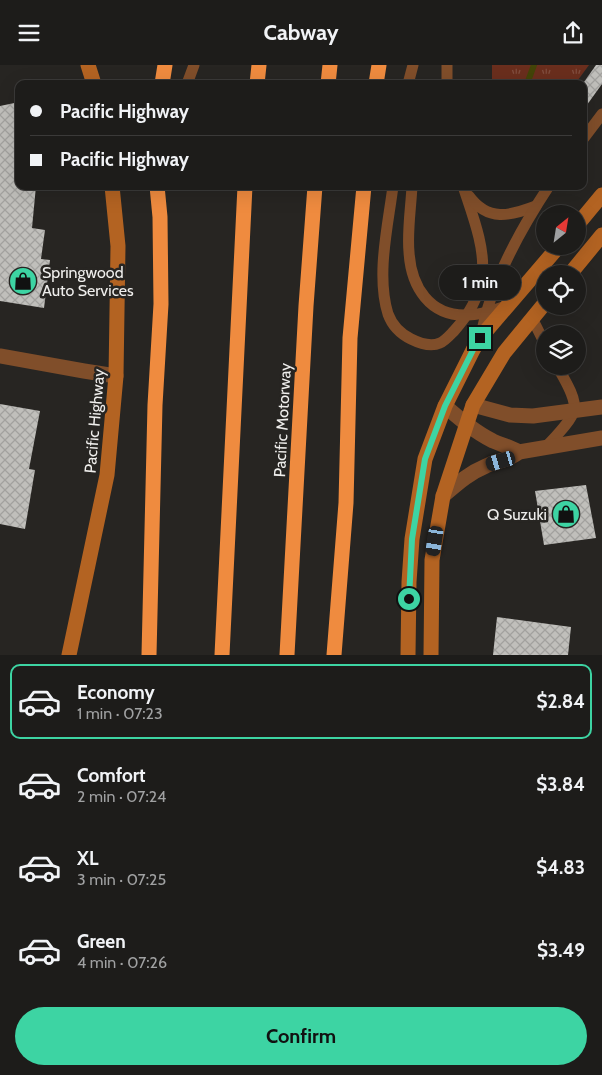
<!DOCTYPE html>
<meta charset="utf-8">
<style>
body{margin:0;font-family:Cabin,sans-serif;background:#252523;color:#f1f3f6;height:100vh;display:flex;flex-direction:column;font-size:19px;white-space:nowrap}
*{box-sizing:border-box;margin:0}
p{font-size:16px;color:#a0a1a2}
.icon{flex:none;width:28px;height:28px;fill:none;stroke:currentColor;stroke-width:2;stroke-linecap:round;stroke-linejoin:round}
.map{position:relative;height:590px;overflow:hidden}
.details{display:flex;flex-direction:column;background:#1d1c1a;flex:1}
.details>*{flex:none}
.top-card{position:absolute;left:15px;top:15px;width:572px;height:110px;border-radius:10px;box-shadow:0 5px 20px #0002,0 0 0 1px #3b3a39;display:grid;align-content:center;height:110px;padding:0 15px;background:#1d1c1a}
.needle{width:32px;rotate:30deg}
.buttons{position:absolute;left:536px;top:140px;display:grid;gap:10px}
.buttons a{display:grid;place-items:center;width:50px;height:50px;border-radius:50%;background:#1d1c1a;box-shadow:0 5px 20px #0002,0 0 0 1px #3b3a39;font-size:25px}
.end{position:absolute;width:22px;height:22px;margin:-11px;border:6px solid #3dd4a3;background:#111;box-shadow:0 0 0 2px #111}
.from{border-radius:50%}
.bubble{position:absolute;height:35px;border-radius:18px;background:#1d1c1a;box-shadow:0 5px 20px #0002,0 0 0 1px #3b3a39;font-size:16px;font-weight:800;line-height:35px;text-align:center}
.car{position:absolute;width:15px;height:30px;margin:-15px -8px;border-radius:6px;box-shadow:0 0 4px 1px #0007;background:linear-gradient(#222 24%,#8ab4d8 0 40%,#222 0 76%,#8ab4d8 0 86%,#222 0)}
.top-card b{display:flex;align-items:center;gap:18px;height:48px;font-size:19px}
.top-card b+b{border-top:1px solid #3b3a39}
.top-card i{width:12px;height:12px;background:#f1f3f6}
ul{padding:9px 0 0;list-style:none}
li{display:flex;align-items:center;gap:15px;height:75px;margin:0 10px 8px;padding:0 5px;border:2px solid transparent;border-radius:10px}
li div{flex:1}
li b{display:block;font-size:19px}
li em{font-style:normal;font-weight:800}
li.active{border-color:#3dd4a3}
li>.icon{width:45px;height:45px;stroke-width:1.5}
.primary-button{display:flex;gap:10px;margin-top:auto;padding:10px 15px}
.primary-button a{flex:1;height:58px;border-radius:30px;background:#3dd4a3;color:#111;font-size:20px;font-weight:800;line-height:58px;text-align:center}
header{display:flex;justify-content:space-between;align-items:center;height:65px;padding:0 15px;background:#1d1c1a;font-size:22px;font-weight:800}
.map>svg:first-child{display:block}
.grass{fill:url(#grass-tufts)}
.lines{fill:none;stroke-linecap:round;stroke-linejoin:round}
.stream{stroke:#434408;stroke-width:6}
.building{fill:url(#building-cross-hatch)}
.lane{stroke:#804e2a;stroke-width:11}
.street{stroke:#804e2a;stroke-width:15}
.secondary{stroke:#b36322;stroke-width:15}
.highway{stroke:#ef8b3f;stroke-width:15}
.route{stroke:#3dd4a3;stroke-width:6}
.labels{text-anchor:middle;stroke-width:5;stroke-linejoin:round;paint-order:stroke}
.poi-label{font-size:16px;fill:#efeeec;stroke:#272522;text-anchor:start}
.street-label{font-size:16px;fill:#efeeec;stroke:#272522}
</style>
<header><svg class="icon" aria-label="menu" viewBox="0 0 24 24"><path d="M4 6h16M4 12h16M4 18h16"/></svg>Cabway<svg class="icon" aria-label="share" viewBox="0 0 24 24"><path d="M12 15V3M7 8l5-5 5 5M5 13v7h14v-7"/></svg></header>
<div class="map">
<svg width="602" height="590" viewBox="0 0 602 590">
<defs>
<pattern id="grass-tufts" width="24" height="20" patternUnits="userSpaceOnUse" patternTransform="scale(1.25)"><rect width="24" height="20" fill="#6a2e1d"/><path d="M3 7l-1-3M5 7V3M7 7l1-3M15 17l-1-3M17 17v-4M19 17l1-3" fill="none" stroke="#804d3e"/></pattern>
<pattern id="building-cross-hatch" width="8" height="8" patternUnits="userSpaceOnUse" patternTransform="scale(1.25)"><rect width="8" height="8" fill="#c0bfbb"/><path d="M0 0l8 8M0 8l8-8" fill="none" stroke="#a2a19e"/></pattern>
</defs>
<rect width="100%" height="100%" fill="#272522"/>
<!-- grass -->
<path class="grass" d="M492,0h97l-14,19h-83z"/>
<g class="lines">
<!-- stream -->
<path class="stream" d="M527,19l7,-19"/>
</g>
<!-- building -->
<g class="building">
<path d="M596,0h6v19l-18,25v-27z"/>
<path d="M19,37v84h17l-4,42 13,2 -4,29 9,1 -6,48 -44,-7v-195z"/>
<path d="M0,339l40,7 -11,58 6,1 -10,59 -25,-5z"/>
<path d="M586,420l10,53 -52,7 -9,-54z"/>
<path d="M497,552l74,10 -3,28h-75z"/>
</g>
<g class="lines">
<!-- lane -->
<g class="lane">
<path d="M187,19l7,-19"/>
<path d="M408,19l5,-19"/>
<path d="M447,19v-19"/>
<path d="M584,73l18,-24"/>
<path d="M393,121c-5,40 -17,89 -5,128 4,11 13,20 23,25 8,4 20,8 29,4 5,-2 10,-8 14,-12 15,-17 25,-33 28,-56 4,-27 -11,-64 -19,-89"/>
<path d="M412,121c-1,21 -5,46 -3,66 2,35 21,65 59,63 13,0 26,-5 38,-9"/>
<path d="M469,131c19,26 41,20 67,10"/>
<path d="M532,253l13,26"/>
<path d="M481,271c9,-52 39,-106 68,-150"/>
<path d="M545,383c8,-9 27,-27 29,-38 3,-12 -11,-33 -17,-44"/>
</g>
<!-- street -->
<g class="street">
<path d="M0,291l84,15 32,5"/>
<path d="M473,340l37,10 23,1 69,-9"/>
<path d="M445,341c15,13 30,26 48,35 9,4 17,6 26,11"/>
<path d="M443,431c14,-12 26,-23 43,-30 11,-6 23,-5 33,-14l83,-14"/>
</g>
<!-- secondary -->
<g class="secondary">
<path d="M88,0l6,19"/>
<path d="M578,159l24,-29"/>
<path d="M570,209l32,-39"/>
<path d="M69,590l38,-180 9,-99 2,-130 -6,-60"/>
<path d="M408,590l1,-73 3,-43 13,-80 20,-53 28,-56 7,-12 79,-92"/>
<path d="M431,590l1,-95 11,-64 30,-91 31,-52 41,-50"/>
</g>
<!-- highway -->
<g class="highway">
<path d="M162,19l3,-19"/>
<path d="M257,19l2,-19"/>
<path d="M328,19l2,-19"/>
<path d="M376,19l3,-19"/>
<path d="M149,590l6,-250 6,-101 -1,-87 -3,-31"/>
<path d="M222,590l23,-469"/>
<path d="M287,590l19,-349 9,-120"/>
<path d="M334,590l12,-152 4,-165 14,-152"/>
</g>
</g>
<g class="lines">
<!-- route -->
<path class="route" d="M409,534l3,-60 13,-80 20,-53 28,-56 7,-12"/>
</g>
<!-- icons -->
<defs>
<g id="shop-disc" transform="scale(1.4375)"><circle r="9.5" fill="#3dd4a3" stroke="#272522"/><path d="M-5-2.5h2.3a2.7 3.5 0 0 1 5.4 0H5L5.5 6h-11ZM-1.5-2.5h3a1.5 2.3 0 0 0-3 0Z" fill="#111"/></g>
</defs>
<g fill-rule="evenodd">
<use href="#shop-disc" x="23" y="216"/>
<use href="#shop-disc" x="566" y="449"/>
</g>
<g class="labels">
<!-- poi labels -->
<g class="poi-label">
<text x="42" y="213">Springwood<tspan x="42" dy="18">Auto Services</tspan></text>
<text x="547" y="455" text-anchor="end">Q Suzuki</text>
</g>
<!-- street labels -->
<g class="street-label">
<text transform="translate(282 355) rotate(-87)" y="6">Pacific Motorway</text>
<text transform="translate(94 356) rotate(-85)" y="6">Pacific Highway</text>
</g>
</g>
</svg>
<div class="buttons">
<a><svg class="needle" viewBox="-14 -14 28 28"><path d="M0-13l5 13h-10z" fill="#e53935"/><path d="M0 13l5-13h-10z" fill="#a0a1a2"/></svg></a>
<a><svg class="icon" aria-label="locate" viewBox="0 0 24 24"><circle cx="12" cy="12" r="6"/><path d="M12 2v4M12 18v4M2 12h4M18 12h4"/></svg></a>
<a><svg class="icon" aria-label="layers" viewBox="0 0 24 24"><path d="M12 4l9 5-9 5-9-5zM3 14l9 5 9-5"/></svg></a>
</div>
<i class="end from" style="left:409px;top:534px"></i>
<i class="end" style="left:480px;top:273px"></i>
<div class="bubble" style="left:439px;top:200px;width:82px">1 min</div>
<i class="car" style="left:501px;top:396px;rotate:254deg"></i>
<i class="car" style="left:435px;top:476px;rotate:189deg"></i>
<div class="top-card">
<b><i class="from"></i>Pacific Highway</b>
<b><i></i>Pacific Highway</b>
</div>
</div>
<section class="details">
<ul>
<li class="active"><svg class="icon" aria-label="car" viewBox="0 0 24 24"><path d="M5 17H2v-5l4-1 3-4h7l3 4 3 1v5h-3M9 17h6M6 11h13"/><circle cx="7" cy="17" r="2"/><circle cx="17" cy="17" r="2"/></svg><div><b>Economy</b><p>1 min · 07:23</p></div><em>$2.84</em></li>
<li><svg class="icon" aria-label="car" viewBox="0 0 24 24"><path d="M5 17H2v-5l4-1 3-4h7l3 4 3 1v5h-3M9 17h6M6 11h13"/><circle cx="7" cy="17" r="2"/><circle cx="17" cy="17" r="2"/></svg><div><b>Comfort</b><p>2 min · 07:24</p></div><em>$3.84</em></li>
<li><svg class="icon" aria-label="car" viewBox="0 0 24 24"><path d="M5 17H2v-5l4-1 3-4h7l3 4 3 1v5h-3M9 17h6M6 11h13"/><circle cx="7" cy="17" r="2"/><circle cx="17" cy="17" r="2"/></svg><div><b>XL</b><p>3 min · 07:25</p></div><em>$4.83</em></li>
<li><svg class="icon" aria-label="car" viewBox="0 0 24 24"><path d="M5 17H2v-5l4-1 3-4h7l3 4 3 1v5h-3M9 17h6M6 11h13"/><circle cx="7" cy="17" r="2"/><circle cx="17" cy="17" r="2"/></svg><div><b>Green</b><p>4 min · 07:26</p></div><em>$3.49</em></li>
</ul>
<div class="primary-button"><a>Confirm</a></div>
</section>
